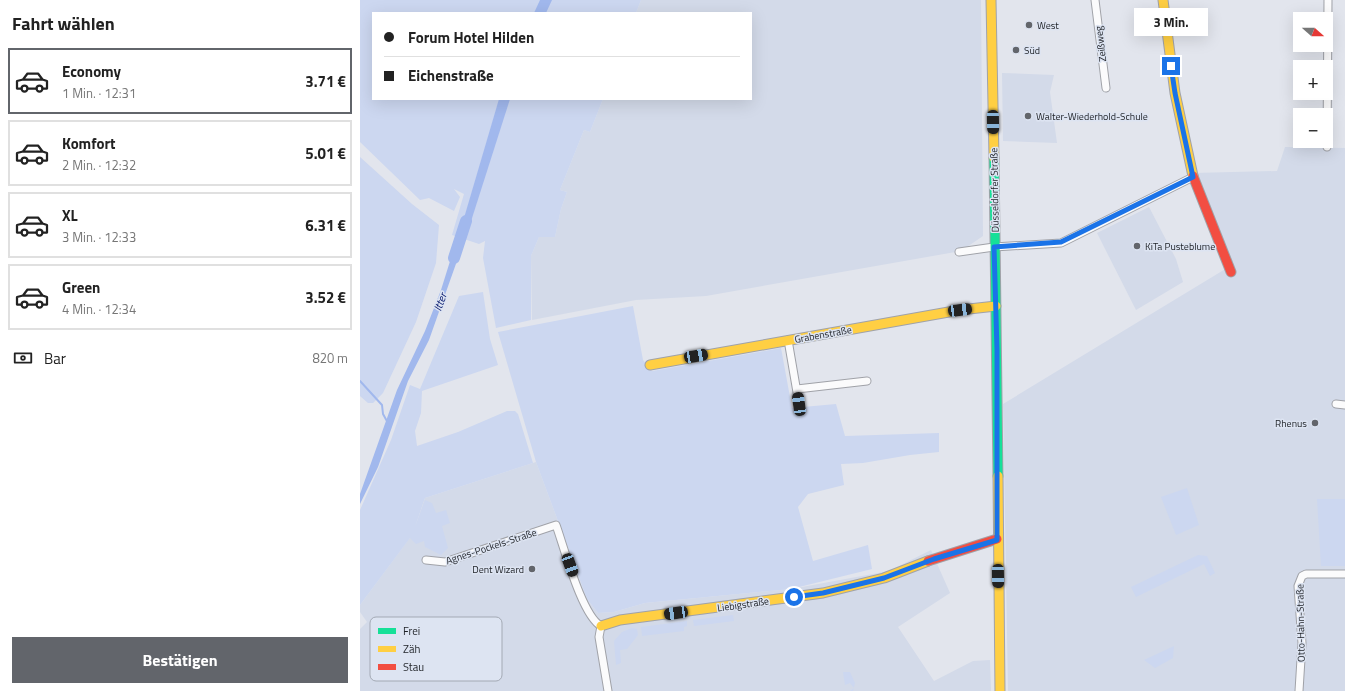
<!DOCTYPE html>
<html lang="de">
<meta charset="utf-8">
<style>
body{margin:0;font-family:"Titillium Web",sans-serif;background:#f6f6f6;color:#222;height:100vh;display:flex;flex-direction:column;font-size:15px;white-space:nowrap}
*{box-sizing:border-box;margin:0}
p{font-size:13px;color:#767676}
.icon{flex:none;width:22px;height:22px;fill:none;stroke:currentColor;stroke-width:2;stroke-linecap:round;stroke-linejoin:round}
.map{position:relative;flex:1;overflow:hidden}
.sheet{display:flex;flex-direction:column;background:#fff;width:360px}
.sheet>*{flex:none}
.guide{position:absolute;left:12px;top:12px;width:380px;height:88px;border-radius:0px;box-shadow:0 4px 16px #0002;display:grid;align-content:center;height:88px;padding:0 12px;background:#fff}
.needle{width:26px;rotate:111deg}
.buttons{position:absolute;left:933px;top:12px;display:grid;gap:8px}
.buttons a{display:grid;place-items:center;width:40px;height:40px;border-radius:0px;background:#fff;box-shadow:0 4px 16px #0002;font-size:20px}
.end{position:absolute;width:18px;height:18px;margin:-9px;border:5px solid #1a73e8;background:#fff;box-shadow:0 0 0 2px #fff}
.from{border-radius:50%}
.bubble{position:absolute;height:28px;border-radius:0px;background:#fff;box-shadow:0 4px 16px #0002;font-size:13px;font-weight:700;line-height:28px;text-align:center}
.car{position:absolute;width:12px;height:24px;margin:-12px -6px;border-radius:5px;box-shadow:0 0 3px 1px #0007;background:linear-gradient(#222 24%,#8ab4d8 0 40%,#222 0 76%,#8ab4d8 0 86%,#222 0)}
.guide b{display:flex;align-items:center;gap:14px;height:38px;font-size:15px}
.guide b+b{border-top:1px solid #e0e0e0}
.guide i{width:10px;height:10px;background:#222}
ul{padding:0;list-style:none}
li{display:flex;align-items:center;gap:12px;height:66px;margin:0 8px 6px;padding:0 4px;border:2px solid #e0e0e0;border-radius:0px}
li div{flex:1}
li b{display:block;font-size:15px}
li em{font-style:normal;font-weight:700}
li.active{border-color:#62656b}
li>.icon{width:36px;height:36px;stroke-width:1.5}
h2{padding:0 12px;font-size:18px;line-height:48px}
.pay{display:flex;align-items:center;gap:10px;height:44px;padding:0 12px;font-size:15px}
.pay p{margin-inline-start:auto}
.action{display:flex;gap:8px;margin-top:auto;padding:8px 12px}
.action a{flex:1;height:46px;border-radius:0px;background:#62656b;color:#fff;font-size:16px;font-weight:700;line-height:46px;text-align:center}
main{display:flex;flex:1;min-height:0}
.map>svg:first-child{display:block}
.built{fill:#d3dae9}
.green{fill:#ccd7f0}
.water{fill:#a1b8ed}
.lines{fill:none;stroke-linecap:round;stroke-linejoin:round}
.stream{stroke:#a1b8ed;stroke-width:2}
.river{stroke:#a1b8ed;stroke-width:12}
.street-casing{stroke:#a0a2a8;stroke-width:9}
.fast-casing{stroke:#a0a2a8;stroke-width:11}
.slow-casing{stroke:#a0a2a8;stroke-width:11}
.jam-casing{stroke:#a0a2a8;stroke-width:11}
.street{stroke:#fbfbfc;stroke-width:7}
.fast{stroke:#16e098;stroke-width:9}
.slow{stroke:#ffcf43;stroke-width:9}
.jam{stroke:#f24e42;stroke-width:9}
.route{stroke:#1a73e8;stroke-width:5}
.poi-dot{fill:#62656b;stroke:#dde4f2;stroke-width:1.5}
.labels{text-anchor:middle;stroke-width:3;stroke-linejoin:round;paint-order:stroke}
.poi-label{font-size:10px;fill:#1d2025;stroke:#dde4f2;text-anchor:start}
.street-label{font-size:10px;fill:#1d2025;stroke:#dde4f2}
.water-label{font-size:11px;font-style:italic;fill:#0b1c6f;stroke:#dde4f2}
.key{fill:#dde4f2;stroke:#a3a9b4;stroke-width:1}
.key-label{font-size:11px;fill:#1d2025}
</style>
<main>
<section class="sheet">
<h2>Fahrt wählen</h2>
<ul>
<li class="active"><svg class="icon" aria-label="car" viewBox="0 0 24 24"><path d="M5 17H2v-5l4-1 3-4h7l3 4 3 1v5h-3M9 17h6M6 11h13"/><circle cx="7" cy="17" r="2"/><circle cx="17" cy="17" r="2"/></svg><div><b>Economy</b><p>1 Min. · 12:31</p></div><em>3.71 €</em></li>
<li><svg class="icon" aria-label="car" viewBox="0 0 24 24"><path d="M5 17H2v-5l4-1 3-4h7l3 4 3 1v5h-3M9 17h6M6 11h13"/><circle cx="7" cy="17" r="2"/><circle cx="17" cy="17" r="2"/></svg><div><b>Komfort</b><p>2 Min. · 12:32</p></div><em>5.01 €</em></li>
<li><svg class="icon" aria-label="car" viewBox="0 0 24 24"><path d="M5 17H2v-5l4-1 3-4h7l3 4 3 1v5h-3M9 17h6M6 11h13"/><circle cx="7" cy="17" r="2"/><circle cx="17" cy="17" r="2"/></svg><div><b>XL</b><p>3 Min. · 12:33</p></div><em>6.31 €</em></li>
<li><svg class="icon" aria-label="car" viewBox="0 0 24 24"><path d="M5 17H2v-5l4-1 3-4h7l3 4 3 1v5h-3M9 17h6M6 11h13"/><circle cx="7" cy="17" r="2"/><circle cx="17" cy="17" r="2"/></svg><div><b>Green</b><p>4 Min. · 12:34</p></div><em>3.52 €</em></li>
</ul>
<div class="pay"><svg class="icon" aria-label="cash" viewBox="0 0 24 24"><path d="M3 7h18v10H3z"/><circle cx="12" cy="12" r="2"/></svg>Bar<p>820 m</p></div>
<div class="action"><a>Bestätigen</a></div>
</section>
<div class="map">
<svg width="985" height="691" viewBox="0 0 985 691">
<rect width="100%" height="100%" fill="#e2e5ed"/>
<!-- built -->
<g class="built">
<path d="M281,0h340l2,236 -22,15 -255,45 -70,4 -104,20 -1,-64 8,-19h16l6,-28 6,-17 -7,-2 24,-60 6,2 13,-33h148v-86h-115z"/>
<path d="M642,73l52,2 -4,17 7,51 -54,-2z"/>
<path d="M925,147l60,1v543h-337l-5,-287 224,-136 -34,-95 84,-2z"/>
<path d="M789,207l27,52 7,23 -47,28 -39,-77z"/>
<path d="M176,462l51,137 11,14 16,-1 31,-9 146,-14 98,-18 42,-21 19,43 -52,34 36,54 39,-20 17,-1 1,31h-631v-62l7,-7 -7,-10v-7l49,-66 5,-8 11,-33z"/>
</g>
<!-- green -->
<g class="green">
<path d="M0,0h281l-5,13h-263v86h230l-13,33 -6,-2 -24,60 7,2 -6,17 -6,28h-16l-8,19v64l-35,8 -13,-70 2,-17 -6,3 -27,-9 12,-41 -10,-5 6,8 -6,14 -25,-13 -9,2 -60,-58z"/>
<path d="M0,157l52,47 27,21 -3,38 -20,59 -33,71 -10,10h-5l-8,-7z"/>
<path d="M123,292l7,47 8,26 -76,26 -1,22 -6,18 2,15 41,-14 49,-21h8l3,3 15,49 -108,35 -10,29 10,-27 7,3 4,10 10,-3 4,13 -8,3 6,22 -7,7 -16,-8 -1,-6 -8,3 -6,-6 -50,67v-95l31,-70 19,-55 10,4 39,-93z"/>
<path d="M273,306l10,54 9,11 129,-23 11,60 44,-4 9,32 94,-3v19l-29,3 -47,8 -22,1 3,21 -36,9 -10,13 15,54 55,-16 4,24 -81,20 -146,14 -31,9 -16,1 -11,-14 -51,-137 -38,-130z"/>
<path d="M827,488l12,37 -23,10 -15,-38z"/>
<path d="M957,499h28v67h-24z"/>
<path d="M838,555l9,1 8,17 -5,3 -6,-12 -68,33 -5,-10z"/>
<path d="M373,615l1,6 -40,5 -1,-6z"/>
<path d="M327,621v5l-3,1v4l-42,5 -1,-9z"/>
<path d="M272,628l5,1 1,6 -11,14 -7,1 1,13 -5,2 -2,-24 8,-9z"/>
<path d="M814,646l-1,12 -18,10 -11,-8z"/>
<path d="M483,672h7l5,11 -2,8h-3l4,-3 -4,-5 -5,2z"/>
</g>
<!-- water -->
<g class="water">
<path d="M180,0h12l-6,13h-12z"/>
<path d="M139,99h11l-44,138 -7,-2z"/>
<path d="M96,242l7,2 -34,96 -21,41 -30,86 -18,37v-10l37,-104 28,-59 16,-41z"/>
</g>
<g class="lines">
<!-- stream -->
<path class="stream" d="M0,381l22,24 1,9 5,9"/>
<!-- river -->
<path class="river" d="M94,258l12,-37"/>
<!-- street casing -->
<g class="street-casing">
<g id="street">
<path d="M735,0l11,88"/>
<path d="M967,147l1,-147"/>
<path d="M599,252l35,-5 67,-4 132,-66"/>
<path d="M428,340l11,64"/>
<path d="M437,389l70,-8"/>
<path d="M976,404l9,1"/>
<path d="M66,560l19,2 111,-37c8,22 26,91 45,101l-2,11 9,54"/>
<path d="M939,691l3,-48 -4,-57 4,-10 4,-2h39"/>
</g>
</g>
<!-- fast casing -->
<g class="fast-casing">
<path id="fast" d="M634,158l4,318"/>
</g>
<!-- slow casing -->
<g class="slow-casing">
<g id="slow">
<path d="M631,0l3,158"/>
<path d="M803,0l12,93 18,83"/>
<path d="M290,365l310,-55 36,-4"/>
<path d="M638,476l2,215"/>
<path d="M241,626l19,-6 203,-27 61,-15 44,-17"/>
</g>
</g>
<!-- jam casing -->
<g class="jam-casing">
<g id="jam">
<path d="M833,176l38,96"/>
<path d="M568,561l69,-22"/>
</g>
</g>
<!-- street -->
<use href="#street" class="street"/>
<!-- fast -->
<use href="#fast" class="fast"/>
<!-- slow -->
<use href="#slow" class="slow"/>
<!-- jam -->
<use href="#jam" class="jam"/>
</g>
<g class="lines">
<!-- route -->
<path class="route" d="M434,597l29,-4 61,-15 50,-19 63,-19v-190l-3,-103 67,-5 132,-65 -18,-84 -4,-27"/>
</g>
<!-- markers -->
<g class="poi-dot">
<circle cx="669" cy="25" r="4"/>
<circle cx="656" cy="50" r="4"/>
<circle cx="668" cy="116" r="4"/>
<circle cx="777" cy="246" r="4"/>
<circle cx="955" cy="423" r="4"/>
<circle cx="172" cy="569" r="4"/>
</g>
<g class="labels">
<!-- poi labels -->
<g class="poi-label">
<text x="677" y="29">West</text>
<text x="664" y="54">Süd</text>
<text x="676" y="120">Walter-Wiederhold-Schule</text>
<text x="785" y="250">KiTa Pusteblume</text>
<text x="947" y="427" text-anchor="end">Rhenus</text>
<text x="164" y="573" text-anchor="end">Dent Wizard</text>
</g>
<!-- street labels -->
<g class="street-label">
<text transform="translate(740 44) rotate(-97)" y="4">Zeißweg</text>
<text transform="translate(634 190) rotate(-91)" y="4">Düsseldorfer Straße</text>
<text transform="translate(463 334) rotate(-10)" y="4">Grabenstraße</text>
<text transform="translate(131 546) rotate(-18)" y="4">Agnes-Pockels-Straße</text>
<text transform="translate(383 604) rotate(-8)" y="4">Liebigstraße</text>
<text transform="translate(940 623) rotate(-91)" y="4">Otto-Hahn-Straße</text>
</g>
<!-- water labels -->
<g class="water-label">
<text transform="translate(80 302) rotate(-70)" y="4">Itter</text>
</g>
</g>
<!-- legend -->
<rect x="10" y="617" width="132" height="64" rx="6" class="key"/>
<rect x="18" y="628" width="18" height="6" fill="#16e098"/>
<rect x="18" y="646" width="18" height="6" fill="#ffcf43"/>
<rect x="18" y="664" width="18" height="6" fill="#f24e42"/>
<g class="key-label">
<text x="43" y="635">Frei</text>
<text x="43" y="653">Zäh</text>
<text x="43" y="671">Stau</text>
</g>
</svg>
<div class="buttons">
<a><svg class="needle" viewBox="-14 -14 28 28"><path d="M0-13l5 13h-10z" fill="#e53935"/><path d="M0 13l5-13h-10z" fill="#767676"/></svg></a>
<a>+</a>
<a>−</a>
</div>
<i class="end from" style="left:434px;top:597px"></i>
<i class="end" style="left:811px;top:66px"></i>
<div class="bubble" style="left:774px;top:8px;width:74px">3 Min.</div>
<i class="car" style="left:633px;top:122px;rotate:179deg"></i>
<i class="car" style="left:600px;top:310px;rotate:83deg"></i>
<i class="car" style="left:336px;top:356px;rotate:80deg"></i>
<i class="car" style="left:439px;top:404px;rotate:352deg"></i>
<i class="car" style="left:210px;top:565px;rotate:160deg"></i>
<i class="car" style="left:638px;top:576px;rotate:179deg"></i>
<i class="car" style="left:316px;top:613px;rotate:262deg"></i>
<div class="guide">
<b><i class="from"></i>Forum Hotel Hilden</b>
<b><i></i>Eichenstraße</b>
</div>
</div>
</main>
